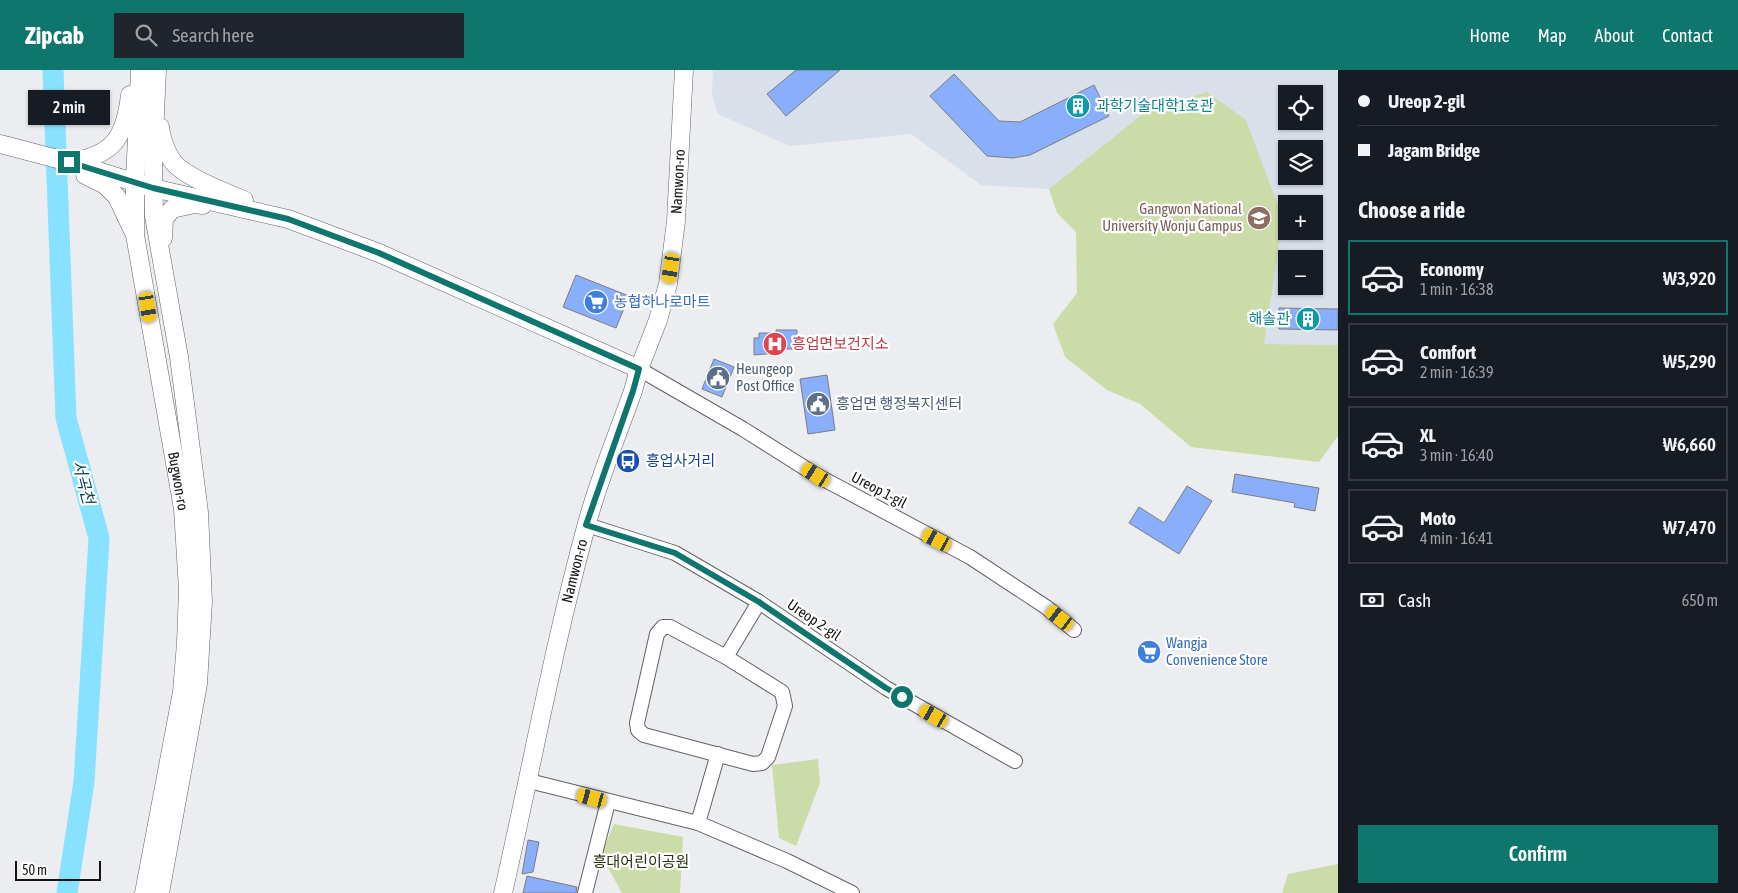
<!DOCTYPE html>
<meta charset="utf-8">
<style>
body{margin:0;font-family:"Asap Condensed","Noto Sans KR",sans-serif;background:#20242c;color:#f1f3f6;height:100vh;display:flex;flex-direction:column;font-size:19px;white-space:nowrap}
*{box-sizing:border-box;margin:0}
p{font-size:16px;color:#9ea1a6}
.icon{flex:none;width:28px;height:28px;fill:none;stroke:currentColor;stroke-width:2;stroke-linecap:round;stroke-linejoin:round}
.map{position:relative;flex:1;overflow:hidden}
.side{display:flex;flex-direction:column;background:#171b24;width:400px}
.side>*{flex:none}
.hud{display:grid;align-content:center;height:110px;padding:0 20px;background:#171b24}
.controls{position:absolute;left:1278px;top:15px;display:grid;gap:10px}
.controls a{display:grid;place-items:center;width:45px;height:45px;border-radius:0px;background:#171b24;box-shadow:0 1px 4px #0004;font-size:25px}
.scale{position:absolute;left:15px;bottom:12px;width:86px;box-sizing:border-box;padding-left:5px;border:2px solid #151516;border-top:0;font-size:14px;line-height:18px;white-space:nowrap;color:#151516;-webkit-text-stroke:4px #fff;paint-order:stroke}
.end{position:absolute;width:22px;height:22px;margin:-11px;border:6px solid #0f766e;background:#fff;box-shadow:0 0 0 2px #fff}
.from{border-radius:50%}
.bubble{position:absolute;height:35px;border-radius:0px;background:#171b24;box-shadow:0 1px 4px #0004;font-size:16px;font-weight:600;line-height:35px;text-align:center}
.car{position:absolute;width:15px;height:30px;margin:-15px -8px;border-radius:6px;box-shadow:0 0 4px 1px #0007;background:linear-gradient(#f5c518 24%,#345 0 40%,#f5c518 0 76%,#345 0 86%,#f5c518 0)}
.hud b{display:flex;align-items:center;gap:18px;height:48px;font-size:19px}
.hud b+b{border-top:1px solid #363941}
.hud i{width:12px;height:12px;background:#f1f3f6}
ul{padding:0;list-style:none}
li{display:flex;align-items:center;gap:15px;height:75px;margin:0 10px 8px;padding:0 10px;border:2px solid #363941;border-radius:0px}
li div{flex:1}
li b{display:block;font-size:19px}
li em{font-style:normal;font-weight:600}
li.on{border-color:#0f766e}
li>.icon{width:45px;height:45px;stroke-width:1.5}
h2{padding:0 20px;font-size:22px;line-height:60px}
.pay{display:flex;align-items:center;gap:12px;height:55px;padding:0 20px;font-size:19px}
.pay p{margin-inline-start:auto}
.cta{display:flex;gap:10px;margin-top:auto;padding:10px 20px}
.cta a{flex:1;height:58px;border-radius:0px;background:#0f766e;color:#fff;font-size:20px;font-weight:600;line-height:58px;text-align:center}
header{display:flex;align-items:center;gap:30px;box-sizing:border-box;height:70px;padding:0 25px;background:#0f766e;color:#fff}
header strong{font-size:24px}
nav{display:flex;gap:28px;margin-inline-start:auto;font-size:18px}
.search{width:350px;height:45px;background:#20242c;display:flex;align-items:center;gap:12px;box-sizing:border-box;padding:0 18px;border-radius:0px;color:#9ea1a6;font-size:19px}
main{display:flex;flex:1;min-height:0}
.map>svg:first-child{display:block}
.built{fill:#dae0e9;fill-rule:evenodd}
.green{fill:#ccdca8}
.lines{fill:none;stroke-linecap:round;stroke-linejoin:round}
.river{stroke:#88e1ff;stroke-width:21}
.building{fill:#89aefb;stroke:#7c7d80}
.minor-casing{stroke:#616365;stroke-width:16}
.tertiary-casing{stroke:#616365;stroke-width:19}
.minor{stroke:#fff;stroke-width:14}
.tertiary{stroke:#fff;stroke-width:18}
.route{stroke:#0f766e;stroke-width:6}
.labels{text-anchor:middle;stroke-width:4.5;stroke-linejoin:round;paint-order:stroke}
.culture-label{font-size:15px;fill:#0d838f;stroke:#fff;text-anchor:start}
.street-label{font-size:15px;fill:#151516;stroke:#fff}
.education-label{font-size:15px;fill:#785e54;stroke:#fff;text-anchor:end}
.shop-label{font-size:15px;fill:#366cbe;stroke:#fff;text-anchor:start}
.health-label{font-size:15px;fill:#be3a42;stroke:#fff;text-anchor:start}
.service-label{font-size:15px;fill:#4e5e75;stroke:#fff;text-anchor:start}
.transit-label{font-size:15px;fill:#164399;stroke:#fff;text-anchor:start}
.park-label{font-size:15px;fill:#2b3510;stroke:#fff}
.water-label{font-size:16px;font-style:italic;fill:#08404f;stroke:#fff}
</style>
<header>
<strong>Zipcab</strong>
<div class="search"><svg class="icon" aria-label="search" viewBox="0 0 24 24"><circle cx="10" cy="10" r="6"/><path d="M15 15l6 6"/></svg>Search here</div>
<nav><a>Home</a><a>Map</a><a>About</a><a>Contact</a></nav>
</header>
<main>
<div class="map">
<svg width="1338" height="823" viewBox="0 0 1338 823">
<rect width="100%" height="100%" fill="#ebedf0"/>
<!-- built -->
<path class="built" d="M713,0h625v275l-74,-1 -215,-155 -68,-4 -70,-51 -121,12 -72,-32 -6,-19zM1286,24h28v27h-28zM1286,79h28v27h-28zM1286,134h28v27h-28zM1286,189h28v27h-28z"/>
<!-- green -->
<g class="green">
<path d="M1207,22l39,28 37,99 -19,125 74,1v91l-19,26 -128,-15 -51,-43 -33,-14 -42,-33 -12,-33 24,-31 -1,-61 -19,-19 -8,-24 96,-77z"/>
<path d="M818,689l2,24 -24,63 -17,-8 -7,-73z"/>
<path d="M614,754l69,13 -3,56h-58l-21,-38z"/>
<path d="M1338,794v29h-56l6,-19z"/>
</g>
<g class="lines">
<!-- river -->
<path class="river" d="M53,0l13,348 33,120 -15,244 -17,111"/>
</g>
<!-- building -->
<g class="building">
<path d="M796,0h44l-54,46 -19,-22z"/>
<path d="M954,4l45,47 21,1 74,-37 15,31 -79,39 -17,3 -26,-2 -57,-60z"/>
<path d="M576,205l53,21 -13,32 -53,-21z"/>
<path d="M1279,238l59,1v21l-59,-1z"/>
<path d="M776,260h21v19h-20v4l-23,2v-17h5v-5h17z"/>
<path d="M714,289l20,8 -12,30 -20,-8z"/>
<path d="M827,305l8,55 -27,4 -8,-55z"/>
<path d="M1235,404l84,14 -4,23 -21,-4 1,-4 -63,-11z"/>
<path d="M1187,416l25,15 -33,53 -50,-31 10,-16 25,16z"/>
<path d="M528,770l11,2 -6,30 -11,2z"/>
<path d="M527,806l50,11 -1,6h-53z"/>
</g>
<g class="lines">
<!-- minor casing -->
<g class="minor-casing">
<g id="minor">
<path d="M639,299l104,60 73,46 154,82 76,50 28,23"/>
<path d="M587,455l88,28 84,49 127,86 129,73"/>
<path d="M663,557h7l56,30 56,35 3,14 -17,51 -6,6 -9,1 -109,-29 -6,-5 -1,-7 20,-89z"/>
<path d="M726,587l33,-55"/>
<path d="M529,711l169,42 89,38 65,32"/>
<path d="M698,753l20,-69"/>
<path d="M585,823l23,-91"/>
</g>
</g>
<!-- tertiary casing -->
<g class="tertiary-casing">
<g id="tertiary">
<path id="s1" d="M140,0l-5,111v54l48,274 5,80 -2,54 -4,49 -38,201"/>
<path d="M157,0l-4,88 1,58 25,141 20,155 4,90 -5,82 -38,209"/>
<path d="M160,57c1,10 7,28 14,36 12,14 52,30 70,37"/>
<path d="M0,74l69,18 84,26 135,31 91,34 260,116"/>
<path d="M69,92c44,-6 56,-24 61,-67"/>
<path d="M85,105l20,10 12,12 16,34"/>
<path d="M163,168l1,-19 8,-10 22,-5 9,1"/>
<path id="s2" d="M503,823c28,-122 50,-245 83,-366 12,-46 31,-91 47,-136l6,-22 19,-49 10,-36 8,-63 8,-151"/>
</g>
</g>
<!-- minor -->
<use href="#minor" class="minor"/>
<!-- tertiary -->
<use href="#tertiary" class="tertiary"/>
</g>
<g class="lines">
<!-- route -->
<path class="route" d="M69,92l84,26 135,31 91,34 260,116 -6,22 -47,134 89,28 84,49 127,86 16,9"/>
</g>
<!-- icons -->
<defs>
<g id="building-disc" transform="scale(1.25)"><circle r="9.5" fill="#0f9aa8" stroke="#fff"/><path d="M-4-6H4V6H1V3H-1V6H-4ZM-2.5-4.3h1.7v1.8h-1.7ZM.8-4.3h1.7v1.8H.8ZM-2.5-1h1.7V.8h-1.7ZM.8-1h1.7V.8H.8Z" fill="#fff"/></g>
<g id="university-disc" transform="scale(1.25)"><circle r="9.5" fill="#8d6e63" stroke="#fff"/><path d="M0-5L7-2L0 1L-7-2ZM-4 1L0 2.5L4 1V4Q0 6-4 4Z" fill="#fff"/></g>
<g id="supermarket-disc" transform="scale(1.25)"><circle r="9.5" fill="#3f7fe0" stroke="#fff"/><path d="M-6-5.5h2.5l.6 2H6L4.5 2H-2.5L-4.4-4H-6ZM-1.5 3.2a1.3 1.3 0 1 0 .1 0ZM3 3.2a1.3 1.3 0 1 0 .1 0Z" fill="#fff"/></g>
<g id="hospital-disc" transform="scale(1.25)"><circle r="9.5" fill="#e0444e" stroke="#fff"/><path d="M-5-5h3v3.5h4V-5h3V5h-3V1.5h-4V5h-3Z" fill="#fff"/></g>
<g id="civic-disc" transform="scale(1.25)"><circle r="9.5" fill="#5c6f8a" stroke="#fff"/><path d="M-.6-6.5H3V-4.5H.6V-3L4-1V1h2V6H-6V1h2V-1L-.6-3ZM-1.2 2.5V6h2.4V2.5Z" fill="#fff"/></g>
<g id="bus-disc" transform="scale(1.25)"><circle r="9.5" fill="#1a4fb4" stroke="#fff"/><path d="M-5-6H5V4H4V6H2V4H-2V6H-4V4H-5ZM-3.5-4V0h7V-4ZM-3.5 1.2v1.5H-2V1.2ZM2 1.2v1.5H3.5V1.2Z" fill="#fff"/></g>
</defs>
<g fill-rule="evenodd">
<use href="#building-disc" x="1078" y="36"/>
<use href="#university-disc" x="1259" y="148"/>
<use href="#supermarket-disc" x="596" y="232"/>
<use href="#building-disc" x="1308" y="249"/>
<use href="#hospital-disc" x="775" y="274"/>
<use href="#civic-disc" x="718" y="308"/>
<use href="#civic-disc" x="818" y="334"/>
<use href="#bus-disc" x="628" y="391"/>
<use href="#supermarket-disc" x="1149" y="582"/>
</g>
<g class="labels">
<!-- culture labels -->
<g class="culture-label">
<text x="1096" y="41">과학기술대학1호관</text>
<text x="1290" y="254" text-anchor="end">해솔관</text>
</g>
<!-- street labels -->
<g class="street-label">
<text dy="5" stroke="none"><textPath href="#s2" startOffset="735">Namwon-ro</textPath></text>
<text dy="5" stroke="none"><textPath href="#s1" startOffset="415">Bugwon-ro</textPath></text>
<text transform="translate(879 420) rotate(28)" y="5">Ureop 1-gil</text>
<text dy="5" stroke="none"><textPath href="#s2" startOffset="330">Namwon-ro</textPath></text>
<text transform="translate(814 550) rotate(34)" y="5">Ureop 2-gil</text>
</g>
<!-- education labels -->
<g class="education-label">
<text x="1242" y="144">Gangwon National<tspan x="1242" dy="17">University Wonju Campus</tspan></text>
</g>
<!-- shop labels -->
<g class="shop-label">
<text x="614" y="237">농협하나로마트</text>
<text x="1166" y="578">Wangja<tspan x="1166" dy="17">Convenience Store</tspan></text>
</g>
<!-- health labels -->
<g class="health-label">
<text x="792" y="279">흥업면보건지소</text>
</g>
<!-- service labels -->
<g class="service-label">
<text x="736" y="304">Heungeop<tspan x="736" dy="17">Post Office</tspan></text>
<text x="836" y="339">흥업면 행정복지센터</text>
</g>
<!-- transit labels -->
<g class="transit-label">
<text x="646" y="396">흥업사거리</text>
</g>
<!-- park labels -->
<g class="park-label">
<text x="641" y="797">흥대어린이공원</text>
</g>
<!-- water labels -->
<g class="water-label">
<text transform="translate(84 412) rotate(75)" y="6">서곡천</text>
</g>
</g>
</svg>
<div class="controls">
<a><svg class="icon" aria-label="locate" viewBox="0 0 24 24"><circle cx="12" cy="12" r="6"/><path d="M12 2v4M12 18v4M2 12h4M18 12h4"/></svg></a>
<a><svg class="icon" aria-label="layers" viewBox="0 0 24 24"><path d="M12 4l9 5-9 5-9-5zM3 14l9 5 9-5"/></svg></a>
<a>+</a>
<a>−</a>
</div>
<div class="scale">50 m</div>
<i class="end from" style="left:902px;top:627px"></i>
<i class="end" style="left:69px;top:92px"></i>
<div class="bubble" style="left:28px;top:20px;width:82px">2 min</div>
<i class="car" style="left:671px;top:198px;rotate:189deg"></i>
<i class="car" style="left:148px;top:237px;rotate:171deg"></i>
<i class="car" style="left:816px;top:405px;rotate:303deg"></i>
<i class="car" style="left:937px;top:470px;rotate:298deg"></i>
<i class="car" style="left:1060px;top:548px;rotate:308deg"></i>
<i class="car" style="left:934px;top:646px;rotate:300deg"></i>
<i class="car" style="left:592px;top:728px;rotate:285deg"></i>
</div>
<section class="side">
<div class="hud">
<b><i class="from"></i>Ureop 2-gil</b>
<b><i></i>Jagam Bridge</b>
</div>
<h2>Choose a ride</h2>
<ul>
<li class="on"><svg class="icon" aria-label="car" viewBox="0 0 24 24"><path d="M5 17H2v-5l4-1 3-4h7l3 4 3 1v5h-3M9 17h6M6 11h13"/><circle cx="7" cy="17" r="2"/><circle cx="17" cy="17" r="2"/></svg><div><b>Economy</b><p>1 min · 16:38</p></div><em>₩3,920</em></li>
<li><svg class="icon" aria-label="car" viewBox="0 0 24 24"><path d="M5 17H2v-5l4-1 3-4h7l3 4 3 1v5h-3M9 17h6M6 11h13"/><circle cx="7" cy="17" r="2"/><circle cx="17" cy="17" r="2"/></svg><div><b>Comfort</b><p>2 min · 16:39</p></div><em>₩5,290</em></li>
<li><svg class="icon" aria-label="car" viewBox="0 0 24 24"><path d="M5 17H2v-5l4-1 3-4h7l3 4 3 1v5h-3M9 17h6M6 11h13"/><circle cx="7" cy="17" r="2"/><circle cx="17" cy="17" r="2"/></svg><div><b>XL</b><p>3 min · 16:40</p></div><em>₩6,660</em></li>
<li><svg class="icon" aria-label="car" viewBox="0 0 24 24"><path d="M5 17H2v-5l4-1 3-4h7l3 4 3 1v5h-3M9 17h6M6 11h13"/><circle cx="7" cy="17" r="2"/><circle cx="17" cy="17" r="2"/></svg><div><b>Moto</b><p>4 min · 16:41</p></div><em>₩7,470</em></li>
</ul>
<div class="pay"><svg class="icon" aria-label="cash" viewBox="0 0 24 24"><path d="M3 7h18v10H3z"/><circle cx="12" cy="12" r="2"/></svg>Cash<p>650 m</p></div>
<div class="cta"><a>Confirm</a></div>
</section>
</main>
